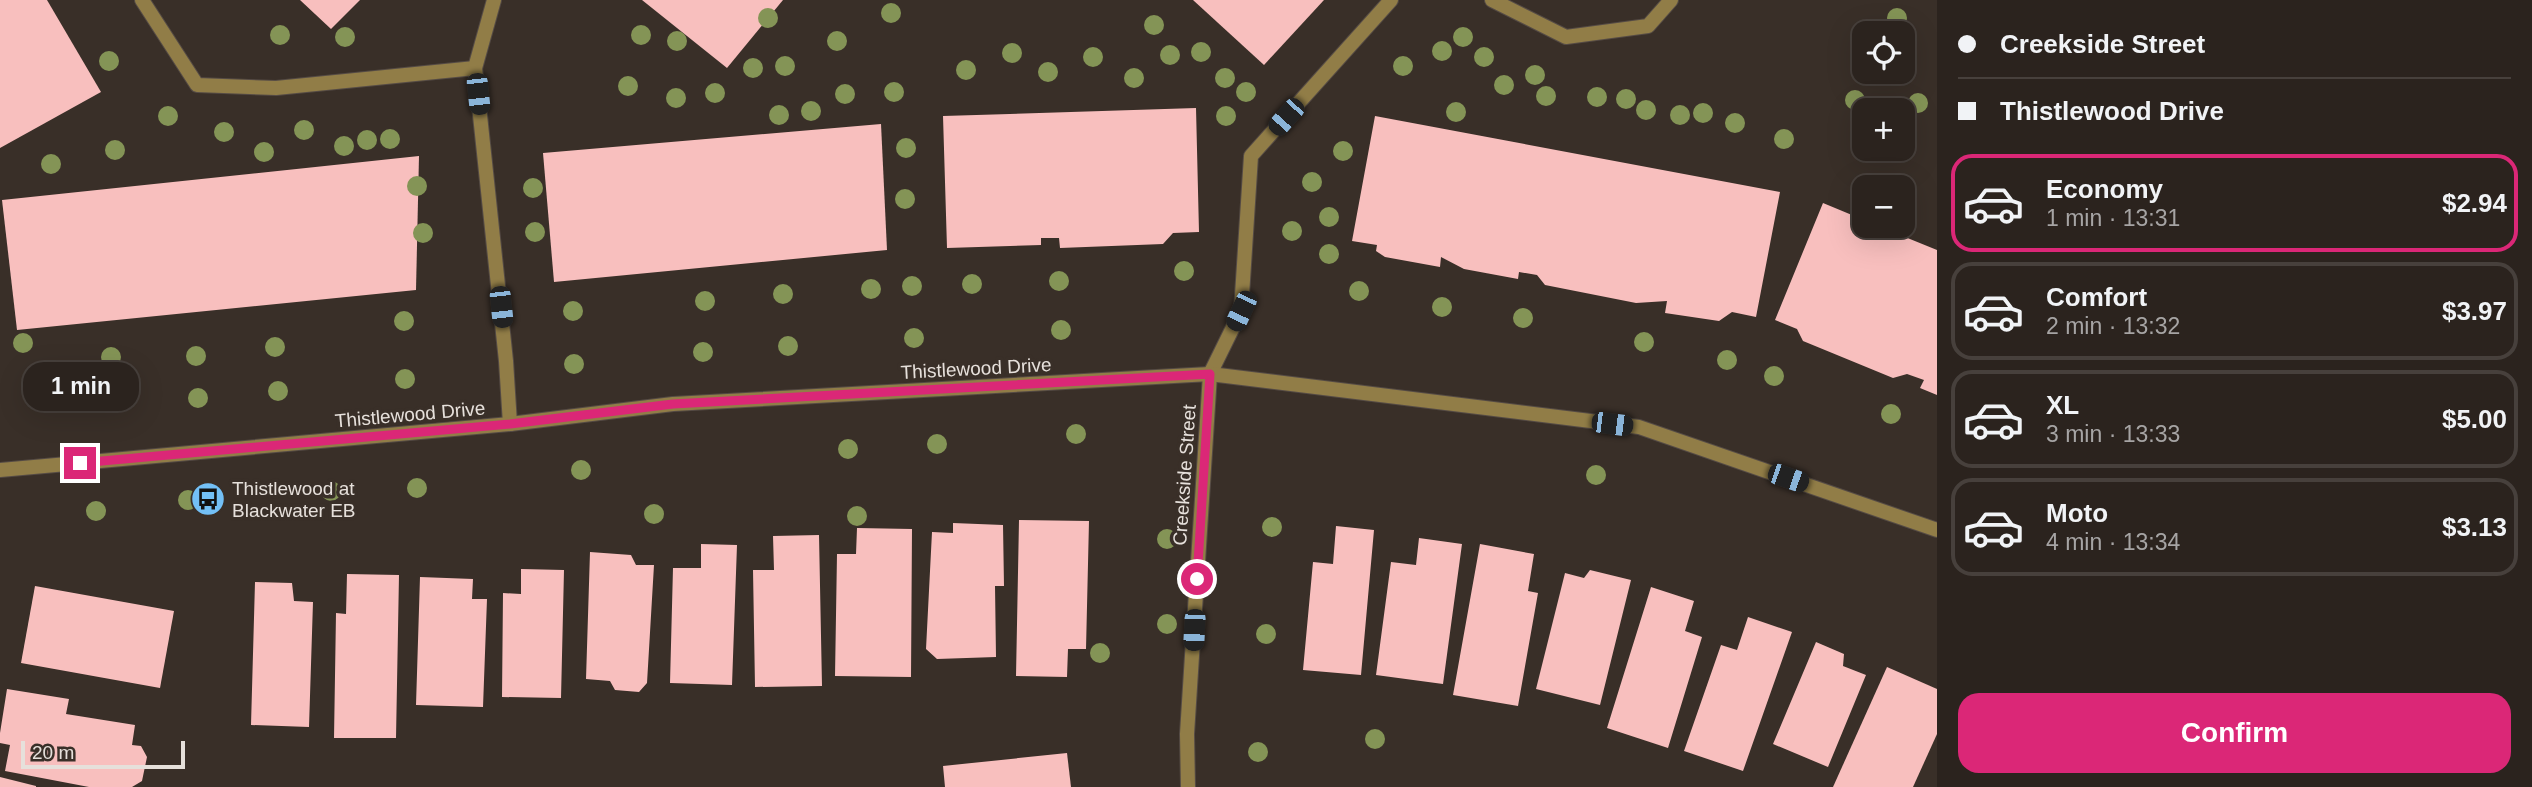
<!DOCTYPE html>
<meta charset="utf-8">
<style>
body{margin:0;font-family:Arial,sans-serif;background:#372f2b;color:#f1f3f6;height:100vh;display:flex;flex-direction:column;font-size:26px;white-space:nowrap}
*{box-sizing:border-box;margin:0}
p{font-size:23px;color:#a6a4a4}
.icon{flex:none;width:38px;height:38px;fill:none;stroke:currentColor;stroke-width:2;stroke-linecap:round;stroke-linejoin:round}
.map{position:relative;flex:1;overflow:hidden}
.drawer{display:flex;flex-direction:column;background:#2b231e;width:595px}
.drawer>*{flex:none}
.hud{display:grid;align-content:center;height:154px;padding:0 21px;background:#2b231e}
.tools{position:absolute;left:1852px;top:21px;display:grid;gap:14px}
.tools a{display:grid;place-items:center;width:63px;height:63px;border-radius:14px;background:#2b231e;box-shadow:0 7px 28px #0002,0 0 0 2px #47403c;font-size:35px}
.scale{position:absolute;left:21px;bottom:18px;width:164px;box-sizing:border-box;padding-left:7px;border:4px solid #e6e0db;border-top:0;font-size:19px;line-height:24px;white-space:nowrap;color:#e6e0db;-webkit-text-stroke:5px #392f28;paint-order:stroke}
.end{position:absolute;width:32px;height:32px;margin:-16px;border:9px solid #db2777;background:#fff;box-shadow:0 0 0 4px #fff}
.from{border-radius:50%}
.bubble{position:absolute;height:49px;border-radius:21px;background:#2b231e;box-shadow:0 7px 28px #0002,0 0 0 2px #47403c;font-size:23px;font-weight:600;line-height:49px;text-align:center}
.car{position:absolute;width:21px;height:42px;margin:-21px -10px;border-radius:9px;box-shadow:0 0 5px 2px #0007;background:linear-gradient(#222 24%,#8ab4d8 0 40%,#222 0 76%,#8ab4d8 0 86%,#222 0)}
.hud b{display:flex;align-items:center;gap:24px;height:66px;font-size:26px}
.hud b+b{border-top:2px solid #47403c}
.hud i{width:18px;height:18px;background:#f1f3f6}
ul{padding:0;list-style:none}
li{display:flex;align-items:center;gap:21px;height:98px;margin:0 14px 10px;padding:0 7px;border:4px solid #47403c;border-radius:21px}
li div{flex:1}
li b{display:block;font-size:26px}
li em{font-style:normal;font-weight:600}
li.on{border-color:#db2777}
li>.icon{width:63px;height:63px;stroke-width:1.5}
.primary-button{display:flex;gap:14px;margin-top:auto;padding:14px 21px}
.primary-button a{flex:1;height:80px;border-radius:21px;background:#db2777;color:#fff;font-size:28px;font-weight:600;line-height:80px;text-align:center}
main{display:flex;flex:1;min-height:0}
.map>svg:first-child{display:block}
.building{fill:#f8bfbe}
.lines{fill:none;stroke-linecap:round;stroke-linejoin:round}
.service-casing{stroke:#554b45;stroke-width:16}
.minor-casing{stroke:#554b45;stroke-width:16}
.tertiary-casing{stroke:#554b45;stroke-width:16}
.service{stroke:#917d47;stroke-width:14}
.minor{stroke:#917d47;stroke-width:14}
.tertiary{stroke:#917d47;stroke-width:14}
.tree{fill:#849456}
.route{stroke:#db2777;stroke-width:9}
.labels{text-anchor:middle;stroke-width:7;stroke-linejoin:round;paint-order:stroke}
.street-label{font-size:19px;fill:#e6e0db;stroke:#392f28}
.poi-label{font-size:19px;fill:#e6e0db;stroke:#392f28;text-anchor:start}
</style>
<main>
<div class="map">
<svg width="1937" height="787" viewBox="0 0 1937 787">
<rect width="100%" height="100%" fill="#392f28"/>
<!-- building -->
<g class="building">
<path d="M0,0h47l54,92 -101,56z"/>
<path d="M300,0h60l-29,29z"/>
<path d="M642,0h141l-56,68z"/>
<path d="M1193,0h131l-60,65z"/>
<path d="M1196,108l3,124 -26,1 -10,11 -103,4 -1,-10h-18v7l-94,3 -4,-132z"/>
<path d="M1375,116l405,76 -24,125 -24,-5 -13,9 -54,-8 2,-12 -31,2 -91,-18 -8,-10 -18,-3 -1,7 -54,-10 -23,-12 -1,10 -55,-10 -9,-6 1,-6 -25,-4z"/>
<path d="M881,124l6,126 -333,32 -11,-129z"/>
<path d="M419,156l-3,134 -399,40 -15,-130z"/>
<path d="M1823,203l41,17v6h14l59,24v145l-17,-7 4,-8 -17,-6 -14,4 -90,-37 -6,-12 -22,-9z"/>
<path d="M1019,520l70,1 -3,128h-18l-1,28 -51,-1z"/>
<path d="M953,523l50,2 1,61h-9l1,71 -59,2 -11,-10 6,-117 21,1z"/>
<path d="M1336,526l38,4 -13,145 -58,-5 10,-108 20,2z"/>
<path d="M857,528l55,1 -1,148 -76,-1 2,-122h19z"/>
<path d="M819,535l3,151 -67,1 -2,-117h21l-1,-34z"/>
<path d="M1419,538l43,6 -19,140 -67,-9 15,-113 25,3z"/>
<path d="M701,544l36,1 -5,140 -62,-2 3,-115h28z"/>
<path d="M1480,544l54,10 -6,37 10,2 -20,113 -65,-11z"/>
<path d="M590,552l41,3 5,10h18l-7,118 -8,9 -24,-2 -5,-9 -24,-2z"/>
<path d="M521,569l43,1 -3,128 -59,-1 1,-104 18,1z"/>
<path d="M1590,570l41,10 -31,125 -64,-16 29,-116 19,5z"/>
<path d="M347,574l52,1 -3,163h-62l2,-125 10,1z"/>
<path d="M420,577l53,2 -1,20h15l-4,108 -67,-2z"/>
<path d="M255,582l37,1 2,18 19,1 -4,125 -58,-2z"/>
<path d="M35,586l139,25 -14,77 -139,-25z"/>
<path d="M1651,587l43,14 -9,30 17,6 -34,111 -61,-20z"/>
<path d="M1748,617l44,15 -49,139 -59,-20 37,-106 16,5z"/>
<path d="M1816,642l28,12 -1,12 23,9 -38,92 -55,-23z"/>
<path d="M1887,667l50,22v45l-24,53h-80z"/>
<path d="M7,689l62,10 -3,15 69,11 -3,20 9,1 6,11 -5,24 -10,6h-43l-84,-16 5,-26 -10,-2v-10z"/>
<path d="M1067,753l4,34h-126l-2,-21z"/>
<path d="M0,777l36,9v1h-36z"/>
</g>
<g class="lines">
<!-- service casing -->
<g class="service-casing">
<g id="service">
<path d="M142,0l55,85 79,3 199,-20 31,293 4,63"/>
<path d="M1492,0l74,37 82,-11 23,-26"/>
<path d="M475,68l19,-68"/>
<path d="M1210,374l31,-63 10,-155 140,-156"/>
</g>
</g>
<!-- minor casing -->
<g class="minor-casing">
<path id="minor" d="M1188,787l-1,-53 23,-360"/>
</g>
<!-- tertiary casing -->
<g class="tertiary-casing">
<path id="tertiary" d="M0,470l510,-46 163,-20 537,-30 429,53 298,103"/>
</g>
<!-- service -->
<use href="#service" class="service"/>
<!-- minor -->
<use href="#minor" class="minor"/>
<!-- tertiary -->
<use href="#tertiary" class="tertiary"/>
</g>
<!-- trees -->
<g class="tree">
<circle cx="891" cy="13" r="10"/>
<circle cx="768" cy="18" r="10"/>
<circle cx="1897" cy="18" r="10"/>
<circle cx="1154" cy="25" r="10"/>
<circle cx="280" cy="35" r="10"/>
<circle cx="641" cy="35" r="10"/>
<circle cx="345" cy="37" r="10"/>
<circle cx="1463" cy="37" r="10"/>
<circle cx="677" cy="41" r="10"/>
<circle cx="837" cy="41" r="10"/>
<circle cx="1442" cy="51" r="10"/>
<circle cx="1201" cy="52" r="10"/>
<circle cx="1012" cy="53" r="10"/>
<circle cx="1170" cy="55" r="10"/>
<circle cx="1093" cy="57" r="10"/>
<circle cx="1484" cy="57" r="10"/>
<circle cx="109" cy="61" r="10"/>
<circle cx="785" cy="66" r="10"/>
<circle cx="1403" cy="66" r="10"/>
<circle cx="753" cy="68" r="10"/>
<circle cx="966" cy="70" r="10"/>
<circle cx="1048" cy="72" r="10"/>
<circle cx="1535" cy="75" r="10"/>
<circle cx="1134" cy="78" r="10"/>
<circle cx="1225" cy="78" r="10"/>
<circle cx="1504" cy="85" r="10"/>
<circle cx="628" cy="86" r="10"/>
<circle cx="894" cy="92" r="10"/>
<circle cx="1246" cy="92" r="10"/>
<circle cx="715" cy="93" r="10"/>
<circle cx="845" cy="94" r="10"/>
<circle cx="1546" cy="96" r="10"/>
<circle cx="1597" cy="97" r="10"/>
<circle cx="676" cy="98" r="10"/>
<circle cx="1626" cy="99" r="10"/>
<circle cx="1855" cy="100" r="10"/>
<circle cx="1918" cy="103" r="10"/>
<circle cx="1646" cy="110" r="10"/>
<circle cx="811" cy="111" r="10"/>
<circle cx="1456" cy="112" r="10"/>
<circle cx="1703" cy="113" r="10"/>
<circle cx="779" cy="115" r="10"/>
<circle cx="1680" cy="115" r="10"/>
<circle cx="168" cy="116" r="10"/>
<circle cx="1226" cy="116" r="10"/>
<circle cx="1735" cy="123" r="10"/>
<circle cx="304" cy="130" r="10"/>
<circle cx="224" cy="132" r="10"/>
<circle cx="390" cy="139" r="10"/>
<circle cx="1784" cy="139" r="10"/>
<circle cx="367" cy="140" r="10"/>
<circle cx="344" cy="146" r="10"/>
<circle cx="906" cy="148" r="10"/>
<circle cx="115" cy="150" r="10"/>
<circle cx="1343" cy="151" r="10"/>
<circle cx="264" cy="152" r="10"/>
<circle cx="51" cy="164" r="10"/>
<circle cx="1312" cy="182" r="10"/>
<circle cx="417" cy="186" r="10"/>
<circle cx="533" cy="188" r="10"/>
<circle cx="905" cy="199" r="10"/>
<circle cx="1329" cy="217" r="10"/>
<circle cx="1292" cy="231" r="10"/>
<circle cx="535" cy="232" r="10"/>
<circle cx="423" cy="233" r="10"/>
<circle cx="1329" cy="254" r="10"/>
<circle cx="1184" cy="271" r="10"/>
<circle cx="1059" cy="281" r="10"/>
<circle cx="972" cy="284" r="10"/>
<circle cx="912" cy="286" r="10"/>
<circle cx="871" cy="289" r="10"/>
<circle cx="1359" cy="291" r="10"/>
<circle cx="783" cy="294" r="10"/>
<circle cx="705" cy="301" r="10"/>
<circle cx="1442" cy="307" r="10"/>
<circle cx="573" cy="311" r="10"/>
<circle cx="1523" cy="318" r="10"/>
<circle cx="404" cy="321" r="10"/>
<circle cx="1061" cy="330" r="10"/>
<circle cx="914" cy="338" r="10"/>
<circle cx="1644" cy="342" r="10"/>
<circle cx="23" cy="343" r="10"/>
<circle cx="788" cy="346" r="10"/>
<circle cx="275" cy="347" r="10"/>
<circle cx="703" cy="352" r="10"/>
<circle cx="196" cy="356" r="10"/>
<circle cx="111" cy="357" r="10"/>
<circle cx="1727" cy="360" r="10"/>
<circle cx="574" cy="364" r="10"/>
<circle cx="1774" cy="376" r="10"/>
<circle cx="405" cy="379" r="10"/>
<circle cx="278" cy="391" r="10"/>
<circle cx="198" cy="398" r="10"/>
<circle cx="114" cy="400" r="10"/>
<circle cx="1891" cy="414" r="10"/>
<circle cx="1076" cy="434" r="10"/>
<circle cx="937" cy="444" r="10"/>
<circle cx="848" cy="449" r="10"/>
<circle cx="581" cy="470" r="10"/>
<circle cx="1596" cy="475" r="10"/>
<circle cx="417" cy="488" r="10"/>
<circle cx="331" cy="491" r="10"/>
<circle cx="188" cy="500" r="10"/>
<circle cx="96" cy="511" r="10"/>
<circle cx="654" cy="514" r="10"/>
<circle cx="857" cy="516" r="10"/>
<circle cx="1272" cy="527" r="10"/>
<circle cx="1167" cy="539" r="10"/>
<circle cx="1167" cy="624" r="10"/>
<circle cx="1266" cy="634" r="10"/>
<circle cx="1100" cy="653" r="10"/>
<circle cx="1375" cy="739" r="10"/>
<circle cx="1258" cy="752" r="10"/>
</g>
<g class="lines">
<!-- route -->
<path class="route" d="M80,463l430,-39 163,-20 537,-30 -13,205"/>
</g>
<!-- icons -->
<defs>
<g id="bus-disc" transform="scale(1.75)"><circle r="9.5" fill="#73c0f6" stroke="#392f28"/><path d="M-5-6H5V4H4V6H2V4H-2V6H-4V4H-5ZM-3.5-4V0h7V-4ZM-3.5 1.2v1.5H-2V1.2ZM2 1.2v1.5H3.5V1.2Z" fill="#111"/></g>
</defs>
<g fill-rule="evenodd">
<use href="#bus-disc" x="208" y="499"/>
</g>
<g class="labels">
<!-- street labels -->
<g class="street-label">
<text transform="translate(976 368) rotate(-3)" y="7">Thistlewood Drive</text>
<text transform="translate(410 414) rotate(-5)" y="7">Thistlewood Drive</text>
<text transform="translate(1184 475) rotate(-86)" y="7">Creekside Street</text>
</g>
<!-- poi labels -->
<g class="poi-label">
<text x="232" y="495">Thistlewood at<tspan x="232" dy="22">Blackwater EB</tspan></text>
</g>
</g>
</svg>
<div class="tools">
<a><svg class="icon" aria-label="locate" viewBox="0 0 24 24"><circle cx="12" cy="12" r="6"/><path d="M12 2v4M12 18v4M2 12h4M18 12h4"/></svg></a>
<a>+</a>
<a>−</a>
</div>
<div class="scale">20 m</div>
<i class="end from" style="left:1197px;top:579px"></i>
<i class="end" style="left:80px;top:463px"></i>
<div class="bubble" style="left:23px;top:362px;width:116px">1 min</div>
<i class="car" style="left:478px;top:94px;rotate:174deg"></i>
<i class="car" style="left:1286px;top:117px;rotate:222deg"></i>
<i class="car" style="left:501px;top:307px;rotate:174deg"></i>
<i class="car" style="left:1241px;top:311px;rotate:205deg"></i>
<i class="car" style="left:1612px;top:424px;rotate:97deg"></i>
<i class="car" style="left:1788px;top:478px;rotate:109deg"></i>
<i class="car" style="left:1194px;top:630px;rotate:183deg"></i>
</div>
<section class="drawer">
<div class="hud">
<b><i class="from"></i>Creekside Street</b>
<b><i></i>Thistlewood Drive</b>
</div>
<ul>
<li class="on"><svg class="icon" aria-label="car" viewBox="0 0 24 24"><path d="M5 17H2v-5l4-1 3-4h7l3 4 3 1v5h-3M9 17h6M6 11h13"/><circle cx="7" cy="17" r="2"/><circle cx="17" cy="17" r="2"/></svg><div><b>Economy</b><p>1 min · 13:31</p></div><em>$2.94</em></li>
<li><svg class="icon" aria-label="car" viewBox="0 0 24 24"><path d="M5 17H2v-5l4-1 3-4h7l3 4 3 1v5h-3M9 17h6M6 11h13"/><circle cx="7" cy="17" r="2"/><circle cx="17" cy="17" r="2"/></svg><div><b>Comfort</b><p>2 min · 13:32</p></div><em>$3.97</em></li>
<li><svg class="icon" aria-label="car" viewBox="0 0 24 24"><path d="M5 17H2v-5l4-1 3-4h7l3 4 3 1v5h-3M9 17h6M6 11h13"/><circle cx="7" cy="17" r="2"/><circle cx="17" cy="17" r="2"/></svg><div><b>XL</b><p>3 min · 13:33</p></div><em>$5.00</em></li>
<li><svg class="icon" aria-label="car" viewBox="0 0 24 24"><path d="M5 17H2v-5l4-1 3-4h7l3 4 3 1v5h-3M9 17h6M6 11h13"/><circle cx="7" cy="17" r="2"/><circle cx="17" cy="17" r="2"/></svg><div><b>Moto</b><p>4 min · 13:34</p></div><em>$3.13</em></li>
</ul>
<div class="primary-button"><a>Confirm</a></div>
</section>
</main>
